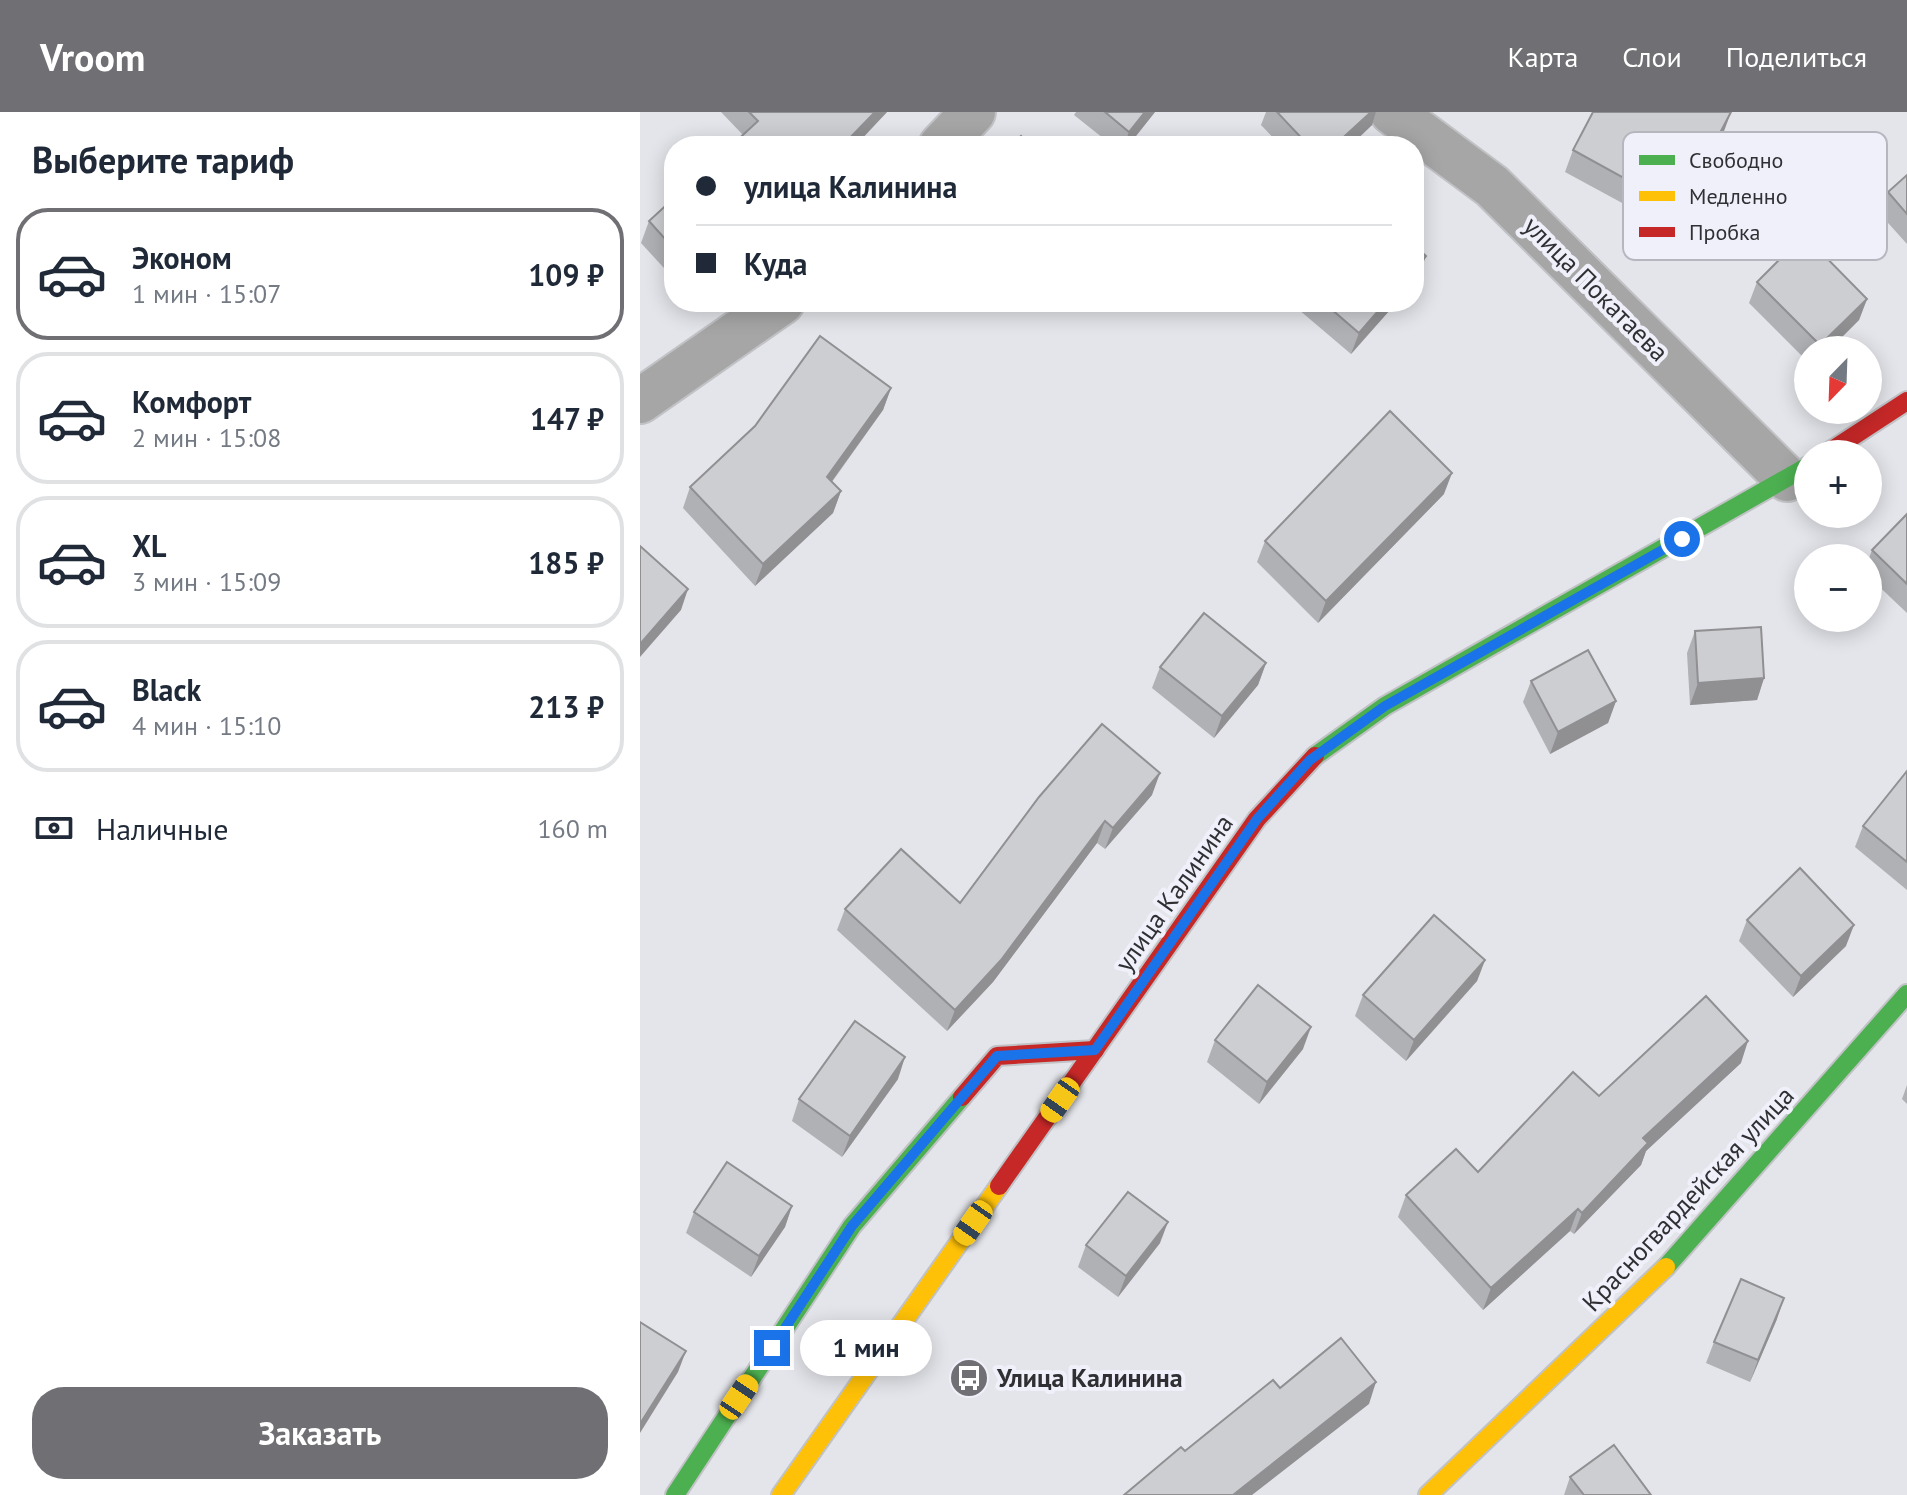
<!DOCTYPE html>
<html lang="ru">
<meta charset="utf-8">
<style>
body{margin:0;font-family:"PT Sans",sans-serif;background:#f6f6f7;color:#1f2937;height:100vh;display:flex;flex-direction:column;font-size:30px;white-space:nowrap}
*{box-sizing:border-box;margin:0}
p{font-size:26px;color:#747a83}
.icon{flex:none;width:44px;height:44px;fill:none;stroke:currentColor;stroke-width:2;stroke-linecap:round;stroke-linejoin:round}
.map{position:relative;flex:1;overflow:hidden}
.panel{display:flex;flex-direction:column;background:#fff;width:640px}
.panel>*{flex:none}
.guide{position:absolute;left:24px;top:24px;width:760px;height:176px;border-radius:32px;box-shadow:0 4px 20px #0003;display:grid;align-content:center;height:176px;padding:0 32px;background:#fff}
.needle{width:52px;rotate:203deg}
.buttons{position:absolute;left:1154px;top:224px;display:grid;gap:16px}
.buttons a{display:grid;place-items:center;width:88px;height:88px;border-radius:50%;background:#fff;box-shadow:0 4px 20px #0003;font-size:40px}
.end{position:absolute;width:36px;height:36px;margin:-18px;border:10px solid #1a73e8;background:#fff;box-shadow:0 0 0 4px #fff}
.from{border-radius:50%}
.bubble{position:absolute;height:56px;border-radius:28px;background:#fff;box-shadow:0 4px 20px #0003;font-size:26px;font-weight:700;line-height:56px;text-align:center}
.car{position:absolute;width:24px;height:48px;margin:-24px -12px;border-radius:10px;box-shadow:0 0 6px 2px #0007;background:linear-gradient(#f5c518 24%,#345 0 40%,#f5c518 0 76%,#345 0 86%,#f5c518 0)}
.guide b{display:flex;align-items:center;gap:28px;height:76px;font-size:30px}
.guide b+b{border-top:2px solid #e0e1e3}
.guide i{width:20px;height:20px;background:#1f2937}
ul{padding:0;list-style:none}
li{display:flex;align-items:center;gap:24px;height:132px;margin:0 16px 12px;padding:0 16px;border:4px solid #e0e1e3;border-radius:32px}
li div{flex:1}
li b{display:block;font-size:30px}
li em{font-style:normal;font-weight:700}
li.current{border-color:#6f6f74}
li>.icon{width:72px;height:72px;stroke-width:1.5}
h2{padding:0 32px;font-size:36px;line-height:96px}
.pay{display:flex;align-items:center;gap:20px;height:88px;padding:0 32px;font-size:30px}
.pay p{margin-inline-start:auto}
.primary-button{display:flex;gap:16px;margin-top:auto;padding:16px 32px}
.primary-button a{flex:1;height:92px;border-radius:32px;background:#6f6f74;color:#fff;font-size:32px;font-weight:700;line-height:92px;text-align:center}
header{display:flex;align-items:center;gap:48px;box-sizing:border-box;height:112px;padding:0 40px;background:#6f6f74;color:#fff}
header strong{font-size:38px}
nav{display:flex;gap:44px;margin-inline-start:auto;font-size:28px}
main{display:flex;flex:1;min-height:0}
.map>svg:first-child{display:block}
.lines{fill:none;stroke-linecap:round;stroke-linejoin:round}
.street-casing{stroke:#c1c2c5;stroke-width:48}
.fast-casing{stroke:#c1c2c5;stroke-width:22}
.slow-casing{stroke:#c1c2c5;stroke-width:22}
.jam-casing{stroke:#c1c2c5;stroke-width:22}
.street{stroke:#a7a6a6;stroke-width:44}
.fast{stroke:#4caf50;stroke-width:18}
.slow{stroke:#ffc107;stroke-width:18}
.jam{stroke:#c62828;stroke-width:18}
.wall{fill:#b0b1b5}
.shaded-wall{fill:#909093}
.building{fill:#cdced2;stroke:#909093;stroke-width:2}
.route{stroke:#1a73e8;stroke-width:10}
.labels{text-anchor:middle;stroke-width:8;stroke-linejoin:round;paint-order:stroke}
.street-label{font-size:26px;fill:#303034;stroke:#eff0fa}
.poi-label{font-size:26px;font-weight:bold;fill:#303034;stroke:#eff0fa;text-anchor:start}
.key{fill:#eff0fa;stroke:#b6b6bf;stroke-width:2}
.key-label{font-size:22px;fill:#303034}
</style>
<header>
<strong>Vroom</strong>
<nav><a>Карта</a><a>Слои</a><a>Поделиться</a></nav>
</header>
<main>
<section class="panel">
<h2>Выберите тариф</h2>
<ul>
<li class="current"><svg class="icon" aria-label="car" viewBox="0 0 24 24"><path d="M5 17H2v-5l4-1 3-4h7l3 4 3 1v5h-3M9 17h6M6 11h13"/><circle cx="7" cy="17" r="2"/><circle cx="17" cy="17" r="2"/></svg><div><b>Эконом</b><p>1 мин · 15:07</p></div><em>109 ₽</em></li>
<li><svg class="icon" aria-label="car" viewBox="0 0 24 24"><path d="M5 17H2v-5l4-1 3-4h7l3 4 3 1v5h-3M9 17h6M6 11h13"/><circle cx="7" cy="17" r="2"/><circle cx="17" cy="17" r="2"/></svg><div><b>Комфорт</b><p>2 мин · 15:08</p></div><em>147 ₽</em></li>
<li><svg class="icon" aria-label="car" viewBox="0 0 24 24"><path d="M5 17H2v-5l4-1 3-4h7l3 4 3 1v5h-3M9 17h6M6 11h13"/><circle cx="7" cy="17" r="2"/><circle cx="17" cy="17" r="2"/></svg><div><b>XL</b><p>3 мин · 15:09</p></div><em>185 ₽</em></li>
<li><svg class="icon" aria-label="car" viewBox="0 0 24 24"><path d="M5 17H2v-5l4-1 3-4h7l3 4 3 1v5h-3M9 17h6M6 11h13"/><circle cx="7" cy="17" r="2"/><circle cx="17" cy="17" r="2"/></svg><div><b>Black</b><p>4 мин · 15:10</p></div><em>213 ₽</em></li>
</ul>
<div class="pay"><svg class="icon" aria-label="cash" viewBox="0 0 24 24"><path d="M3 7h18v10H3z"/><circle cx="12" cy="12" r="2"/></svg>Наличные<p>160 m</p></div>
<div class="primary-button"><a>Заказать</a></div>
</section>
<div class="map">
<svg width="1267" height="1383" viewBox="0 0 1267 1383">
<rect width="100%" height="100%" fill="#e4e5ea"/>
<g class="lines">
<!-- street casing -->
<g class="street-casing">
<g id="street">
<path d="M752,0l100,74 295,293"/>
<path d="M301,34l32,-34"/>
<path d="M0,289l142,-99"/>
</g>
</g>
<!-- fast casing -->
<g class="fast-casing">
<g id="fast">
<path d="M675,644l70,-50 423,-240"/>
<path d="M1026,1155l241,-273"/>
<path d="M35,1383l177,-269 110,-129"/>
</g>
</g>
<!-- slow casing -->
<g class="slow-casing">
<g id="slow">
<path d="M141,1383l218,-309"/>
<path d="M788,1383l238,-228"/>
</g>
</g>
<!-- jam casing -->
<g class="jam-casing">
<g id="jam">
<path d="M1186,342l81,-53"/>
<path d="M322,985l35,-41 98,-6"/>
<path d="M359,1074l258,-367 58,-63"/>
</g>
</g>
<!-- street -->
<use href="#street" class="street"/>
<!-- fast -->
<use href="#fast" class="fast"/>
<!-- slow -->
<use href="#slow" class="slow"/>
<!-- jam -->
<use href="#jam" class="jam"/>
</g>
<!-- wall -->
<g class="wall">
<path d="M81,0h166l-32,34 -112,-11z"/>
<path d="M436,0h79l-27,34h-15l-39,-31z"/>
<path d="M626,0h110l-4,13 -22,21h-69l-20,-21z"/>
<path d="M1083,22l-51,96 -107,-58 8,-22z"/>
<path d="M1267,63v69l-27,-30 8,-22z"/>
<path d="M34,86v81l-33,-36 8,-22z"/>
<path d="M1117,170l110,17 -8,21 -30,30h-21v12l-59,-59z"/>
<path d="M661,190h96l-46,52 -53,-45z"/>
<path d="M251,276l-8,22 -51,72 9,9 -8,22 -78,73 -72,-78 7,-21z"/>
<path d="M804,382l-126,129 -61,-61 8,-21z"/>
<path d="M1267,402v99l-39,-37v-15l4,-11z"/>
<path d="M1055,519l69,47 -7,22 -67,5 -3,-52z"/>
<path d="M626,551l-8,22 -44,53 -62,-50 8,-21z"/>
<path d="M891,569l85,20 -8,22 -58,31 -27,-52z"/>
<path d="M1267,659v119l-52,-43 8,-21z"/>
<path d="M512,683l-47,54 -8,-6 -104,139 -46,49 -110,-101 8,-21 115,-6z"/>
<path d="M1107,808l99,26 -53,51 -54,-56z"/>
<path d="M845,848l-8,21 -71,80 -51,-45 8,-21z"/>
<path d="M575,928l88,9 -44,55 -52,-42z"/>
<path d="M1101,951l-95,88 -5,14 -67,69 -4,-3 -87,79 -85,-93 8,-22 72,-23 121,-76z"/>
<path d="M258,967l-56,78 -50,-36 7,-22z"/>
<path d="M1267,973v19l-5,-5z"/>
<path d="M152,1094l-7,21 -34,50 -65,-44 8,-21z"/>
<path d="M520,1131l-42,54 -40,-30 8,-22z"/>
<path d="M1137,1207l-27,63 -44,-19 8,-21z"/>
<path d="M930,1365l81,18h-87z"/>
</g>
<!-- shaded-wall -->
<g class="shaded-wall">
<path d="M235,0h12l-32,34h-13z"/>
<path d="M505,0h10l-27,34h-4l5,-14z"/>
<path d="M731,0h5l-4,13 -22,21h-16z"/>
<path d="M1091,0l-8,22 -51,96 8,-21z"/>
<path d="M786,144l-8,21 -4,5v-12z"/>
<path d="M1227,187l-8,21 -30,30h-10l1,-5z"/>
<path d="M746,190h11l-46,52 8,-21z"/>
<path d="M251,276l-8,22 -64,89 8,-22z"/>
<path d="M812,361l-8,21 -126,129 8,-22z"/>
<path d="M201,379l-8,22 -78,73 8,-22z"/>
<path d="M48,477l-7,21 -41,47v-13z"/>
<path d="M626,551l-8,22 -44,53 8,-22z"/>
<path d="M1124,566l-7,22 -67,5 8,-22z"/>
<path d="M976,589l-8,22 -58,31 8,-22z"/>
<path d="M520,661l-8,22 -47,54 8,-21z"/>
<path d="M465,709l-8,22 -104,139 -46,49 8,-21z"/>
<path d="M1214,813l-8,21 -53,51 8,-21z"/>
<path d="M845,848l-8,21 -71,80 8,-21z"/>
<path d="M671,915l-8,22 -44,55 8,-22z"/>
<path d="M1108,929l-7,22 -95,88 -5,14 -67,69 8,-21 61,-75z"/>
<path d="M265,945l-7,22 -56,78 8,-21z"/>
<path d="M152,1094l-7,21 -34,50 8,-21z"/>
<path d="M938,1097l-8,22 -87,79 8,-22z"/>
<path d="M528,1110l-8,21 -42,54 8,-21z"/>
<path d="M1144,1186l-7,21 -27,63 8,-22z"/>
<path d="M46,1239l-8,21 -38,61v-9z"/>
<path d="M736,1270l-7,22 -117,91h-19z"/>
</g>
<!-- building -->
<g class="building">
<path d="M109,0h126l-33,34h-111l27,-25z"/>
<path d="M465,0h40l-16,20z"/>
<path d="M637,0h94l-37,34h-25z"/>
<path d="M953,0h138l-51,97 -107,-59z"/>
<path d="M381,24l10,10h-20z"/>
<path d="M1267,63v39l-19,-22z"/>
<path d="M34,86v51l-25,-28z"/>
<path d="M1164,123l63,64 -47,46 -63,-63z"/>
<path d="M774,133l12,11 -12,14z"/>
<path d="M683,190h63l-27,31z"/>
<path d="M180,224l71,52 -64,89 14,14 -78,73 -73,-77 65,-61z"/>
<path d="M750,299l62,62 -126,128 -61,-60z"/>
<path d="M1267,402v70l-35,-34z"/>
<path d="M0,434l48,43 -48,55z"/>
<path d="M564,501l62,50 -44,53 -62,-49z"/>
<path d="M1121,515l3,51 -66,5 -3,-52z"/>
<path d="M948,538l28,51 -58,31 -27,-51z"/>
<path d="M462,612l58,49 -47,55 -8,-7 -104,139 -46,50 -110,-101 56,-60 59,54 79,-106z"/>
<path d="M1267,659v91l-44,-36z"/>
<path d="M1160,756l54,57 -53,51 -54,-56z"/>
<path d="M794,803l51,45 -71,80 -51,-45z"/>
<path d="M618,873l53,42 -44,55 -52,-42z"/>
<path d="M1066,884l42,45 -105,97 5,5 -66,70 -4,-4 -87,79 -85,-93 50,-46 22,23 95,-100 26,24z"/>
<path d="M215,909l50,36 -55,79 -51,-37z"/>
<path d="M87,1050l65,44 -33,50 -65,-44z"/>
<path d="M488,1080l40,30 -42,54 -40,-31z"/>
<path d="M1101,1167l43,19 -26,62 -44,-18z"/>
<path d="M0,1210l46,29 -46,73z"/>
<path d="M701,1226l35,44 -143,113h-109l57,-48 4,4 88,-71 7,8z"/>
<path d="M974,1333l37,50h-67l-14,-18z"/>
</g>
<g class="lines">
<!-- route -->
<path class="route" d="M132,1236l80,-122 145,-170 98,-6 162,-231 53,-59 75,-54 297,-167"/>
</g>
<!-- icons -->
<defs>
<g id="bus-disc" transform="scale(2)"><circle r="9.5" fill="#6f6f74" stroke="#eff0fa"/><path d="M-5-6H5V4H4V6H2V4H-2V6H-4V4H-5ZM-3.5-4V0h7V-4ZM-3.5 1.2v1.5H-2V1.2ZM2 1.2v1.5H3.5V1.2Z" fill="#fff"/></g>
</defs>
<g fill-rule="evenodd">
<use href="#bus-disc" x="329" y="1266"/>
</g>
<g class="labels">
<!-- street labels -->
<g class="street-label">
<text transform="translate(956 177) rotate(45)" y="9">улица Покатаева</text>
<text transform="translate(534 781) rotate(-55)" y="9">улица Калинина</text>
<text transform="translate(1048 1087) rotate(-47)" y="9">Красногвардейская улица</text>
</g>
<!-- poi labels -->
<g class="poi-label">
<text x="357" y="1275">Улица Калинина</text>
</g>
</g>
<!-- legend -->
<rect x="983" y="20" width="264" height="128" rx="12" class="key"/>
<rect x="999" y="43" width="36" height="10" fill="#4caf50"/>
<rect x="999" y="79" width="36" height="10" fill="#ffc107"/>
<rect x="999" y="115" width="36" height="10" fill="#c62828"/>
<g class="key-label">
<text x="1049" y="56">Свободно</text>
<text x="1049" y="92">Медленно</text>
<text x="1049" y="128">Пробка</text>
</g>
</svg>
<div class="buttons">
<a><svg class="needle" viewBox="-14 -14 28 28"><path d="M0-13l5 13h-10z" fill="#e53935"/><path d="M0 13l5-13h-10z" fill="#747a83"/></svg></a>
<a>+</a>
<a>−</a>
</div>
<i class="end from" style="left:1042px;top:427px"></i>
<i class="end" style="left:132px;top:1236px"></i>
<div class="bubble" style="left:160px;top:1208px;width:132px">1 мин</div>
<i class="car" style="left:420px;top:988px;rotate:215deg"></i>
<i class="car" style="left:333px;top:1111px;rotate:215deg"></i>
<i class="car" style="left:99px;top:1285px;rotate:34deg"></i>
<div class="guide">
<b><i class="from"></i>улица Калинина</b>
<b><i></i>Куда</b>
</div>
</div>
</main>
